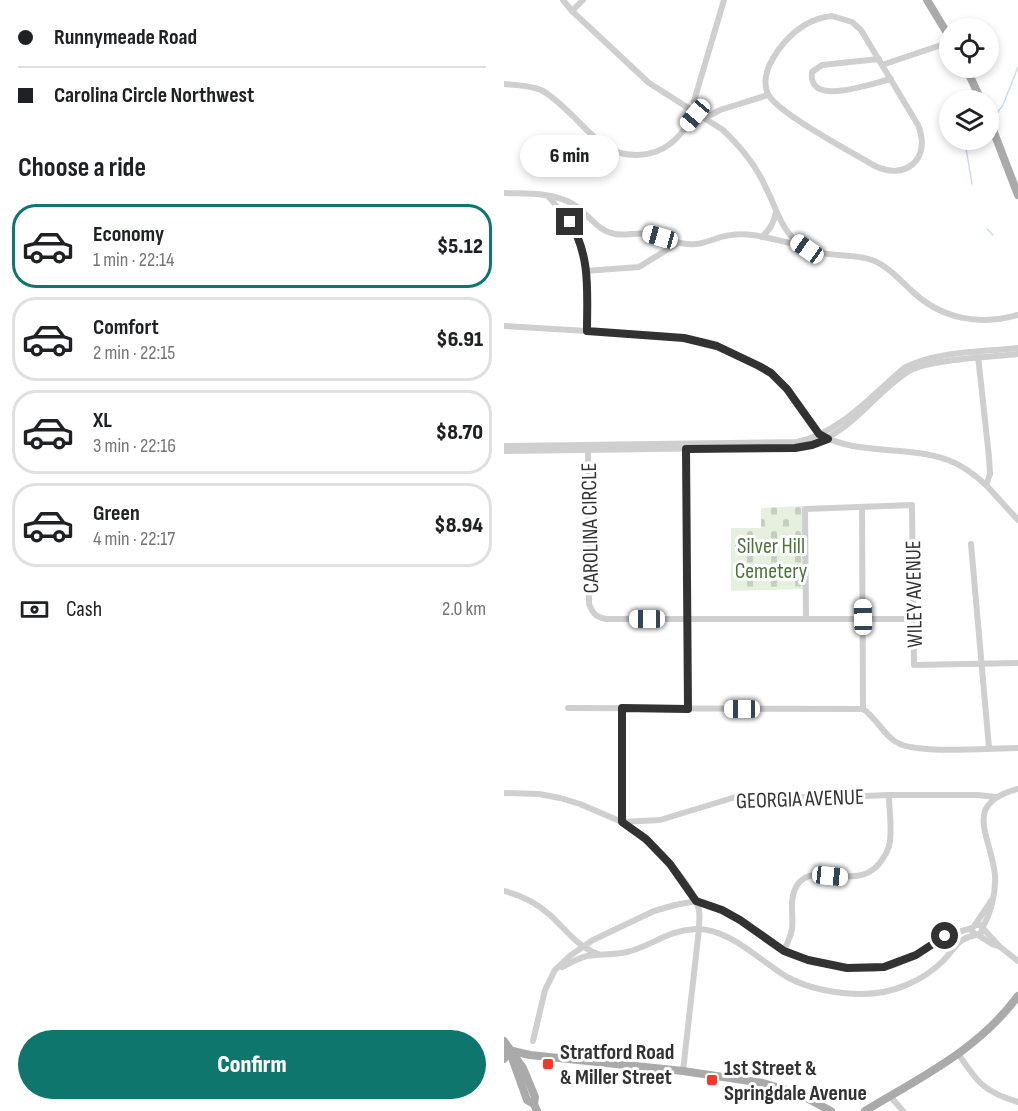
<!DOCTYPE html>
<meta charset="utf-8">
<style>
body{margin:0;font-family:"Sofia Sans Condensed",sans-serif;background:#f2f2f2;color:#202124;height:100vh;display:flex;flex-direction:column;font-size:22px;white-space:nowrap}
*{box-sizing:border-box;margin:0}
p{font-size:20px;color:#757577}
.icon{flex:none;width:33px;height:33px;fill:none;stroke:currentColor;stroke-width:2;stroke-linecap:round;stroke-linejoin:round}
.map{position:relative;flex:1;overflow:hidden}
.side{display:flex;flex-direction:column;background:#fff;width:504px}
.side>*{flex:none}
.hud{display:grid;align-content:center;height:132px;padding:0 18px;background:#fff}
.buttons{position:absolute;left:435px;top:18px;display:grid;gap:12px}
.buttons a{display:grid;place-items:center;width:60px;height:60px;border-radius:50%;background:#fff;box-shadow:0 3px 9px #0003;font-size:30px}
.end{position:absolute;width:27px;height:27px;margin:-14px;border:8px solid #323232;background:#fff;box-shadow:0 0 0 3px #fff}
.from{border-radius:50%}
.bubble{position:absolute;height:42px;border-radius:21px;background:#fff;box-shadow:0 3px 9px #0003;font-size:20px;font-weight:800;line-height:42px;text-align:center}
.car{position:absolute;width:18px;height:36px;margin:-18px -9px;border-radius:8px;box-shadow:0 0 4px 2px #0007;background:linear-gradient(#fff 24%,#345 0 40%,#fff 0 76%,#345 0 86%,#fff 0)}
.hud b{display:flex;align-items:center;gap:21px;height:57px;font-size:22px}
.hud b+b{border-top:2px solid #e0e0e0}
.hud i{width:15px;height:15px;background:#202124}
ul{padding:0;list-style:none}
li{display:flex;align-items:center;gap:18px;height:84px;margin:0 12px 9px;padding:0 6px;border:3px solid #e0e0e0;border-radius:24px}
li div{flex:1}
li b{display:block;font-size:22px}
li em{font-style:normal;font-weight:800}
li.selected{border-color:#0f766e}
li>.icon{width:54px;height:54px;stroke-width:1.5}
h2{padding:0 18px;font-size:27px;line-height:72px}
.pay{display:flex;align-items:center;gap:15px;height:66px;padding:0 18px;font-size:22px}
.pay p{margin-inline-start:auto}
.button{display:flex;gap:12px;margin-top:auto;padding:12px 18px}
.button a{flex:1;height:69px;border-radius:36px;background:#0f766e;color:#fff;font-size:24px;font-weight:800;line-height:69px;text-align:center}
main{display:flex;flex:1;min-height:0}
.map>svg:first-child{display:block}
.cemetery{fill:url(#cemetery-stones)}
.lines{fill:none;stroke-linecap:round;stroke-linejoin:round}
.stream{stroke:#cadcf0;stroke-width:1.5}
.minor{stroke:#cfcfcf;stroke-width:6}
.major{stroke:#aaa;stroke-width:8}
.route{stroke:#323232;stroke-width:8}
.poi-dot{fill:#f63727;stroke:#fff;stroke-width:2}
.labels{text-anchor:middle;stroke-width:6;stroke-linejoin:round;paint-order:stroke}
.street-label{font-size:22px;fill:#323232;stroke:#fff}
.park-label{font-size:22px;fill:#4c733a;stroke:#fff}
.poi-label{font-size:22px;font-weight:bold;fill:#323232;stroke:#fff;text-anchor:start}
</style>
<main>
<section class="side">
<div class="hud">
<b><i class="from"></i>Runnymeade Road</b>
<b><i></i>Carolina Circle Northwest</b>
</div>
<h2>Choose a ride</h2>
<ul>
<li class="selected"><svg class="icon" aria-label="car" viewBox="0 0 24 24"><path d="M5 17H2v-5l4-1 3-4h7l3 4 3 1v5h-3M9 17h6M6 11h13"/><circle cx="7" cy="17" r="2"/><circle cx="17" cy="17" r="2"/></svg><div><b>Economy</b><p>1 min · 22:14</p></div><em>$5.12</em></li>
<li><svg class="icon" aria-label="car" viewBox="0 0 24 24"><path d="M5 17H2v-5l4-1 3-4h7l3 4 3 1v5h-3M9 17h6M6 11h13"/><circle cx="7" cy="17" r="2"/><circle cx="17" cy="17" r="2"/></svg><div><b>Comfort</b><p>2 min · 22:15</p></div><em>$6.91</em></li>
<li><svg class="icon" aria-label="car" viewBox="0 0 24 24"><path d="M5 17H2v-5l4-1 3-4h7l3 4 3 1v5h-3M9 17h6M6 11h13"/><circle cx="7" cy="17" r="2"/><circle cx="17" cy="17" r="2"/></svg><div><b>XL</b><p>3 min · 22:16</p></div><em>$8.70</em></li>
<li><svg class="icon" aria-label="car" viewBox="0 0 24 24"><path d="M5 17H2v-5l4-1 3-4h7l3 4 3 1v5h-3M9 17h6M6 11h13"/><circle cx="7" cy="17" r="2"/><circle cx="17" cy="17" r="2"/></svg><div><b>Green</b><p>4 min · 22:17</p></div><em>$8.94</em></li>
</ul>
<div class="pay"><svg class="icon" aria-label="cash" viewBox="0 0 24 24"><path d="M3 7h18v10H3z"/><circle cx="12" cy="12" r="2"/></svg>Cash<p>2.0 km</p></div>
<div class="button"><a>Confirm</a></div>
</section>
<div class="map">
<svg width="514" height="1111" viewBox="0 0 514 1111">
<defs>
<pattern id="cemetery-stones" width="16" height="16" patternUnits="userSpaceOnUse" patternTransform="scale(1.5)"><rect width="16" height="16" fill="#e6f0df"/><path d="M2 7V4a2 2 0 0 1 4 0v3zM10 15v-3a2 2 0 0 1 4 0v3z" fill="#c6cec0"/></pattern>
</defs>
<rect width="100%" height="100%" fill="#fff"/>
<!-- cemetery -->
<path class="cemetery" d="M299,506l1,83 -73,2v-63h30v-20z"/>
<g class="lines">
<!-- stream -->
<g class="stream">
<path d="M491,116l8,-11 15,-38"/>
<path d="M464,140l-3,2 7,42"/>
<path d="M483,229l6,6"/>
</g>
<!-- minor -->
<g class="minor">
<path d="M59,0l9,11 77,72 74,47c18,17 33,35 43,58 9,17 14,38 29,52 22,21 51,11 77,20 16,6 28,20 40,31 29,28 68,35 106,24"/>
<path d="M68,11l11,-11"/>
<path d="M328,16l20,6 9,8 57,95c14,34 -13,57 -45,40 -21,-13 -100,-54 -106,-73 -5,-16 3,-30 12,-43 13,-17 31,-31 53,-33z"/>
<path d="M375,59l-57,6 -10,7c-5,36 60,11 79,7"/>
<path d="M378,65l68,-23"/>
<path d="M0,84c13,1 25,1 37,6 12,6 22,17 32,26 10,10 20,21 31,29 19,14 48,13 66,-1 11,-8 19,-21 28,-32l-4,-11 30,-101"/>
<path d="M201,118l15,-8 48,-15"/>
<path d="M0,193c22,1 47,-1 67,10 17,9 25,28 44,31 11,2 22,-2 32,0 17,2 32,12 49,10 12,-1 23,-8 35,-9 20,-3 40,4 59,8l6,-2"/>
<path d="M44,196c7,9 15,16 21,25 23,32 18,73 18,110"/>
<path d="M258,237c8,-8 12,-14 14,-25"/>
<path d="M82,271l53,-4 39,-24"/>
<path d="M0,326l166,10 36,6 53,24 13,7 15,16 34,46c38,21 86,10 127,25 14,5 27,15 38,25"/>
<path d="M474,356l11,101 1,17 -4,11 32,35"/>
<path d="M182,445l2,264"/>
<path d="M0,446l293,-4c43,-9 74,-46 107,-74 31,-17 79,-16 114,-20"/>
<path d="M84,448l1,156c4,10 7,13 17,15h307"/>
<path d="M0,451l298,-4c49,-11 68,-51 107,-76 21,-12 83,-14 109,-17"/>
<path d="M358,507l1,202"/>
<path d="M467,544l18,204"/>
<path d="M302,618l-1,-109 107,-4 2,160 104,-2"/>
<path d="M64,708l295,1c14,9 22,29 37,35 23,10 90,4 118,4"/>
<path d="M118,708v114c26,19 69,56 77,88 1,6 0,13 0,19l-16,142"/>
<path d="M0,793l35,1 21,4 20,6 42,18 38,-2 79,-24 21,-2 57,4 72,-3h89l18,2"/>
<path d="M0,891c17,4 34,13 46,24 16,15 28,32 48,39"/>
<path d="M471,925l16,-24"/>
<path d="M478,928c9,-14 14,-36 13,-53 -4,-40 -34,-71 23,-86"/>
<path d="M478,930l-1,3 -5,2 -5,-5 4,-5h5l19,21 19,15"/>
<path d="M474,935l14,9 7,2"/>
<path d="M280,951c3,-8 7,-15 8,-22 2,-15 -4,-31 6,-45 17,-23 57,7 80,-19 6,-7 11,-15 12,-24 2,-15 -1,-31 -1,-46"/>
<path d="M58,967c8,-4 16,-9 25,-11 13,-2 27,-1 40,-4 25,-6 41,-22 69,-23 33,-1 64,32 91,48 22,12 51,17 75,17 31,0 61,-13 82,-34 12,-13 12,-20 31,-25"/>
<path d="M29,1041l12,-51 10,-20 16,-15 22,-15 61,-29 21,-6 21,-4 15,5 29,14 44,31 35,12 28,5 27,1 20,-4 22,-10 29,-19 27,-8"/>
<path d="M455,1055c19,28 25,37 59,47"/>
<path d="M386,1096l13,15"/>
</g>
<!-- major -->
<g class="major">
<path d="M423,0l23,38"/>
<path d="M462,68l15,32"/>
<path d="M484,117l30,78"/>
<path d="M0,1041l19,27 12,29 -1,7 3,7"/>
<path d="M0,1049l26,6 153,16 80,12 34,10 34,18"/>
<path d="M8,1058l15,42 7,4"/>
<path d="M0,1059l5,-8"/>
<path d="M361,1111c56,-34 113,-61 153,-115"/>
</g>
</g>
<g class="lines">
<!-- route -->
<path class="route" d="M66,222c21,35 17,70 17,109l97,7 33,8 42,20 12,7 16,16 32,45 9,5 -16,6 -17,3 -109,1 2,260 -66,-1v114l24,17 24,25 26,37 26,9 18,10 44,31 24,9 39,8 37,-1 32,-12 29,-19"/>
</g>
<!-- markers -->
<g class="poi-dot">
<rect x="38" y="1058" width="12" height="12" rx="3"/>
<rect x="202" y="1074" width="12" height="12" rx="3"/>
</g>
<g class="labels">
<!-- street labels -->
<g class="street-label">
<text transform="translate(85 528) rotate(-91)" y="8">CAROLINA CIRCLE</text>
<text transform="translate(409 594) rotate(-91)" y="8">WILEY AVENUE</text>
<text transform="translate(296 798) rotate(-2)" y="8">GEORGIA AVENUE</text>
</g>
<!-- park labels -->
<g class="park-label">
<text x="267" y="553">Silver Hill<tspan x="267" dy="25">Cemetery</tspan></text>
</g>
<!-- poi labels -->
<g class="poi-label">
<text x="56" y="1059">Stratford Road<tspan x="56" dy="25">&amp; Miller Street</tspan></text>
<text x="220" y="1075">1st Street &amp;<tspan x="220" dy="25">Springdale Avenue</tspan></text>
</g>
</g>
</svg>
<div class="buttons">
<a><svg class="icon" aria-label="locate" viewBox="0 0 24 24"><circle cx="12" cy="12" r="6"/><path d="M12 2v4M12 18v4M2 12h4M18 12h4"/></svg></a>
<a><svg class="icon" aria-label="layers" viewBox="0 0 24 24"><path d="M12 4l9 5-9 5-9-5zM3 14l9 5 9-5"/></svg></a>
</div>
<i class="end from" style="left:441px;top:936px"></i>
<i class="end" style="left:66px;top:222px"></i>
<div class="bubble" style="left:16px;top:135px;width:99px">6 min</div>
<i class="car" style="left:191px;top:115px;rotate:220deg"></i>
<i class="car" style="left:156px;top:237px;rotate:286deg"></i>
<i class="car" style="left:303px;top:249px;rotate:305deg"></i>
<i class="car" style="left:359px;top:617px;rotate:359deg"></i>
<i class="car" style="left:143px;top:619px;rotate:270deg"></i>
<i class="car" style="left:238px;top:709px;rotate:270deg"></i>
<i class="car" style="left:326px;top:876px;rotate:96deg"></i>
</div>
</main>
